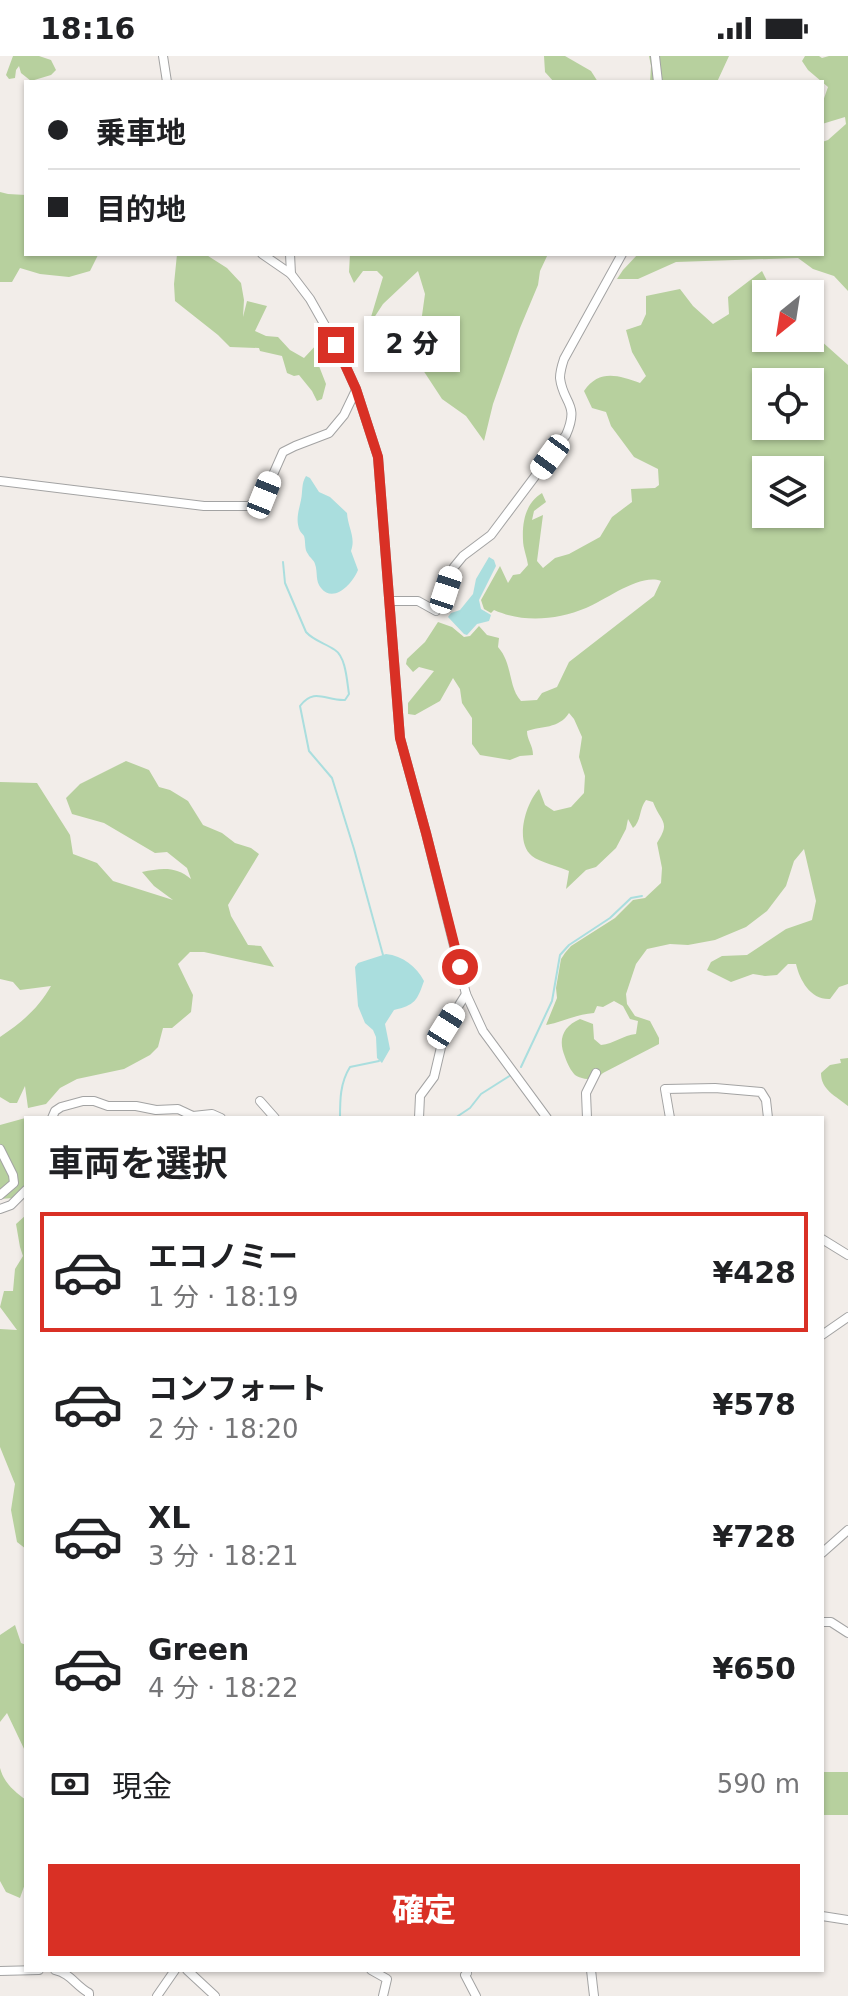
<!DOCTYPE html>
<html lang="ja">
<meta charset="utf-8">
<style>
body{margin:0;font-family:"DejaVu Sans","Noto Sans JP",sans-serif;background:#f2f2f2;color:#202124;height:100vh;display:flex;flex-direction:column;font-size:30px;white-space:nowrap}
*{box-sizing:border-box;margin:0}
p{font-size:26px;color:#757577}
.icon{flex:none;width:44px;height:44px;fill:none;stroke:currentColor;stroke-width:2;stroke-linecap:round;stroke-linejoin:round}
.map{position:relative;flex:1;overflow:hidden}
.details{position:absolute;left:24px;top:1060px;width:800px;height:856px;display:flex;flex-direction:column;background:#fff;border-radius:0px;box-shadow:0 2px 6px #0004}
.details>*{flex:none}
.hud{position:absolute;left:24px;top:24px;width:800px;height:176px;border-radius:0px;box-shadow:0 2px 6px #0004;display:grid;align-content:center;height:176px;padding:0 24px;background:#fff}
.needle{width:52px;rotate:210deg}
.tools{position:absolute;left:752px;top:224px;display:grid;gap:16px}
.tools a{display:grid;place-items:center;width:72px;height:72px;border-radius:0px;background:#fff;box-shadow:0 2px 6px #0004;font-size:40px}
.end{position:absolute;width:36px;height:36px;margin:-18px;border:10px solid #d93025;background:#fff;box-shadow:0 0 0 4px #fff}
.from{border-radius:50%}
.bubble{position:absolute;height:56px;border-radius:0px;background:#fff;box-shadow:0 2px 6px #0004;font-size:26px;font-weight:800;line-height:56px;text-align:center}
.car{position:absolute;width:24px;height:48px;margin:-24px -12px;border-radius:10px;box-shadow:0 0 6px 2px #0007;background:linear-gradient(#fff 24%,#345 0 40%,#fff 0 76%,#345 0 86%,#fff 0)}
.hud b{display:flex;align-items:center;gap:28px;height:76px;font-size:30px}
.hud b+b{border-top:2px solid #e0e0e0}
.hud i{width:20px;height:20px;background:#202124}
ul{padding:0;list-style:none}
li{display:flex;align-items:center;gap:24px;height:120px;margin:0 16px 12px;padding:0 8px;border:4px solid transparent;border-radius:0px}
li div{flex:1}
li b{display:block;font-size:30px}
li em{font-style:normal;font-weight:800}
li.selected{border-color:#d93025}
li>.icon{width:72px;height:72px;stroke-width:1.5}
h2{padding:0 24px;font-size:36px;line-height:96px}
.pay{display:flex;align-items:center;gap:20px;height:88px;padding:0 24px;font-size:30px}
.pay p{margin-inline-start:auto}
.action{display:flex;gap:16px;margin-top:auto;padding:16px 24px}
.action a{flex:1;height:92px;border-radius:0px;background:#d93025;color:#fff;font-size:32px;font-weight:800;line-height:92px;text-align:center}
.status{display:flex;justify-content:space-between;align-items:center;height:56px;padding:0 40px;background:#fff;direction:ltr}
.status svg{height:22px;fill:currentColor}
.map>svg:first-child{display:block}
.forest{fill:#b7d09e;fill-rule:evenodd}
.water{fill:#aadede}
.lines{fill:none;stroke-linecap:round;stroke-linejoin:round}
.stream{stroke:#aadede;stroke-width:2}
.minor-casing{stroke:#a3a3a3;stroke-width:10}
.minor{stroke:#fff;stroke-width:8}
.route{stroke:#d93025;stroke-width:10}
</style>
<div class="status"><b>18:16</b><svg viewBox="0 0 49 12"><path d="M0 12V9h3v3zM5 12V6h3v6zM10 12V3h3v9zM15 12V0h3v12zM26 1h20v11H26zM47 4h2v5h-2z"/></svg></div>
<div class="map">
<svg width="848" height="1940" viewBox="0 0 848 1940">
<rect width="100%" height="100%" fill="#f2ede9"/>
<!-- forest -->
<g class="forest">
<path d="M13,0h26l12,4 5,10 -5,5 -20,6 -10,-8 -2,-7 -3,4 -1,8 -6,1 -3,-4z"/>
<path d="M544,0h21l26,15 7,11h-44l-9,-10z"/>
<path d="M649,0h80l-12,26h-67l1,-16z"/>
<path d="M805,0h14l3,2 7,-2h19v235l-14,-15 -21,-7 -15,-11 -122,4 -38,17h-21l6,-9 15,-16h184v-112l6,-2 18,-16 -1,-7 -23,7v-20l6,-17 -20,-17 -6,-9z"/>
<path d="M0,136l8,2 18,1v59h81l-9,1 -8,16 -21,6 -29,-3 -20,-6 -8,14h-12z"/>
<path d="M177,198h28l22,14 14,15 3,17 -1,17 4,-16 20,5 -12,25 11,5 12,1 12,13 14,8 14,-15 10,11 1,8 -10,4 7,18 -4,15 -5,2 -5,-10 -13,-16 -5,1 -7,-3 -5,-17 -22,-5 -1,-3 -29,-1 -12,-12 -43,-34 -1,-17z"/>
<path d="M350,198h198l-8,17 -2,14 -18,43 -27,76 -9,37 -18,-25 -24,-17 -21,-32 -2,-30 6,-43 -7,-23 -35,33 -15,23 15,-50 -6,-6h-14l-9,12 -5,-11z"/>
<path d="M762,215l9,18 17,1 6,4h-28v44h44v-7l38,34v619l-9,3 -9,12c-19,1 -30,-18 -34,-35h-8l-11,11 -12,1 -12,-2 -22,8 -24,-12 4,-8 11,-6 25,-1 39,-26 26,-9 4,-19 -12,-52 -10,12 -8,25 -19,25 -21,16 -31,13 -27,5 -18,-1 -23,5 -11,15 -10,30 1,10 8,12 15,5 9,17v6l-56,29 -8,7c-6,-1 -15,-1 -20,-5 -4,-4 -8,-12 -10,-18 -7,-17 -3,-30 15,-38l13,5 1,15 7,6c13,-1 22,-10 35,-11l2,-13 -8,-2 -7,-13 -9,-5 -11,6 -6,-1 -3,7c-17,1 -31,9 -48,12l11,-27 -1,-10 5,-29 4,-6 6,-7 44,-28 18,-18 12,-2 16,-15 1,-15 -5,-25c14,-22 4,-20 -4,-41l-7,-2c-7,9 -5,22 -13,28l-5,-9 -2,10 -10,19 -20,19 -10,3 -20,19 3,-18c-9,-4 -30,-9 -37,-15 -18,-15 -6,-53 7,-67l6,16 9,6 17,-4 13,-14 1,-17 -6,-19 3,-20 -8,-18 -5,-6c-10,16 -28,13 -42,18 0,9 6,14 6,24l-13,1 -10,4 -30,-5 -8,-11v-26l-10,-15 -2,-14 -7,-11 -13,23 -25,14 -7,-1v-11l26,-32 -15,-4 -6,5 -7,-8 1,-5 18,-17 13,-20 14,5 12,10 6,-1 9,-10 8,9 12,3 -1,9c15,17 10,40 23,54l16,-1 5,-7 15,-6 12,-25 85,-66 7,-15c-21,-8 -55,19 -75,27 -29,12 -63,15 -92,2l-3,3 -7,-4 -3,-9 19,-34 8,17 5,-8 7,-1 8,-9c-1,-8 -5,-17 -5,-25 -1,-19 3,-37 19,-47l4,9 -12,9 -2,9 11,-5 -6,46 6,7 12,-10 14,-4 31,-17 12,-20 20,-15 -1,-13 24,-1 4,-3 -1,-16 -24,-12 -23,-31 -5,-14 -14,-4 -8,-17c15,-22 34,-16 56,-8l6,-7 -14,-24 -6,-22 15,-5 5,-11v-18l34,-7 13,17 20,18 16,-10 -1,-17zM766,326h44v44h-44zM766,414h44v44h-44z"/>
<path d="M126,705l23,9 10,17 11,3 18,11 15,24 19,8 13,10 16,5 8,6 -31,51 3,11 17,29 13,1 13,21 -70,-15h-14l-12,12 15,31 -2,17 -19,16h-9l-5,19 -8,8 -26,14 -47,10 -17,9 -14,16 -18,4 -3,-22 -8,17h-7l-10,-6v-60c22,-15 38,-28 51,-51l-31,4 -7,-8 -13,-3v-197l37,1 33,52 3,19 24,9 16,18 60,19 -19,-14 -12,-14c19,-4 34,-6 49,7l-4,-11 -20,-16 -12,1 -51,-30 -32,-9 -6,-16 14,-14z"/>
<path d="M848,1002v48c-12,-10 -27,-16 -27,-33l9,-8 11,-2 -1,-4z"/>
<path d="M29,1061l4,1h-7v79l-26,2v-74z"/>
<path d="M26,1159v334l-9,-7 -6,-32 4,-26 -15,-37v-118l17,1 -17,-23 4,-16h9l2,-22 8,-13 -3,-9 -4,-23z"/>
<path d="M15,1569l6,18 5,2v108l-19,-40 -7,9v-87z"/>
<path d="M0,1712c4,15 14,23 26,32v81l-6,17 -14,-6 -6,-11z"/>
<rect x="822" y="1716" width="26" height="43"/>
</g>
<!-- water -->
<g class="water">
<path d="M306,420l4,2 9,14 11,5 17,16c1,15 9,24 4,38l7,19c-5,13 -24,34 -37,18 -6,-7 -3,-16 -6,-24 -1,-4 -5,-6 -7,-10 -4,-5 -2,-12 -4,-18 -1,-2 -3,-3 -4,-5 -5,-11 -1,-21 1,-31 2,-9 0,-16 5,-24z"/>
<path d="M489,501l5,3 2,6 -17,34 2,9 10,6 -2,6 -12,3 -10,11 -3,-1 -16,-17 3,-4 9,-3 13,-16 3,-15z"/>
<path d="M386,898c17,2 30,12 38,27 -7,20 -9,24 -30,29l-9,14 5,25 -8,14 -5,-5 -1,-21 -3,-7 -8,-7 -7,-17 -3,-39 3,-4z"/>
</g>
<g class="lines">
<!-- stream -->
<g class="stream">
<path d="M283,506l2,21 21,49c8,9 19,11 29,18 11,7 12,32 14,44l-4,6c-19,1 -31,-13 -45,6l9,45 23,27 22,71 29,106"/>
<path d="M521,1011l31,-66 8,-46 9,-10 41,-27 21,-20 11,-2"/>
<path d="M340,1062c0,-18 0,-35 10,-51l29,-6"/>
<path d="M455,1062l15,-10 11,-14 30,-19"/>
</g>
<!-- minor casing -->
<g class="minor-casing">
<g id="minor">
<path d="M163,0l4,26"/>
<path d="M655,0l3,26"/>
<path d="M262,198l29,20 19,25 26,46 20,44 22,68 22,281 26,95 40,161 17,37 64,87"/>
<path d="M290,198l1,20"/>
<path d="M0,425l204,25h44l10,-4 6,-7 19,-43 12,-6 34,-13 15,-18 12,-25"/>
<path d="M391,545h27l18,10 10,-21 8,-23 9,-11 28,-21 75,-100c14,-32 -3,-31 -6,-57 0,-7 2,-13 4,-19l58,-105"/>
<path d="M260,1045l15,17"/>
<path d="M52,1062l3,-7 6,-4 22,-6h11l14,5h28l20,4 22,-1 15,7 19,-2 9,4"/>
<path d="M419,1062l1,-22 14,-19 12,-51 20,-32"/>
<path d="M587,1062l-1,-25 10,-20"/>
<path d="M670,1062l-5,-29 50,-1 46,4 5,8 2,18"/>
<path d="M0,1093l13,26 1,8 -14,12"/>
<path d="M0,1153l11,-4 15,-15"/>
<path d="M822,1183l26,16"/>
<path d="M822,1279l26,-18"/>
<path d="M822,1497l26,-23"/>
<path d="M822,1566h9l17,11"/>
<path d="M822,1860l26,4"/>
<path d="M55,1914c15,3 21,16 34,23v3"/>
<path d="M187,1914l28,26"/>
<path d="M371,1914l16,9 -4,17"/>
<path d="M591,1914l3,26"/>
<path d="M0,1915l39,-1"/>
<path d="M467,1917l-2,2 11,21"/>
<path d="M157,1940l18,-26"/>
</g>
</g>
<!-- minor -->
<use href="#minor" class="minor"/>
</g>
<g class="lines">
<!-- route -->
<path class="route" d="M336,289l20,44 22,68 22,281 26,95 34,134"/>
</g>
</svg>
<div class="tools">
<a><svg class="needle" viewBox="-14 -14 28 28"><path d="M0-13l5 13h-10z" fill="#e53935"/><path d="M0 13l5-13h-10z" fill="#757577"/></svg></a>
<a><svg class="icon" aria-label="locate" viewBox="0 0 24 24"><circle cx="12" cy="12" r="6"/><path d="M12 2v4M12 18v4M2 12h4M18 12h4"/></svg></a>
<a><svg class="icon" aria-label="layers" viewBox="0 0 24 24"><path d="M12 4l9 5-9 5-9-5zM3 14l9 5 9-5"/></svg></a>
</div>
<i class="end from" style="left:460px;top:911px"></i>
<i class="end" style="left:336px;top:289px"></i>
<div class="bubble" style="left:364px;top:260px;width:96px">2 分</div>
<i class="car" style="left:550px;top:401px;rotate:216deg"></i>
<i class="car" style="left:264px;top:439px;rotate:22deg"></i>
<i class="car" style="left:446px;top:534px;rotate:18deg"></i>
<i class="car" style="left:446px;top:970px;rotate:32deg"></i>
<div class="hud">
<b><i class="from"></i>乗車地</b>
<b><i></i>目的地</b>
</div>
<section class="details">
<h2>車両を選択</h2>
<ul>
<li class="selected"><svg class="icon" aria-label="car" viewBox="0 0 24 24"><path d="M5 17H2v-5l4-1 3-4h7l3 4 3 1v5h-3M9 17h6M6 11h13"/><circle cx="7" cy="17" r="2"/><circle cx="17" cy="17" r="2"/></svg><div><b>エコノミー</b><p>1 分 · 18:19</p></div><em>¥428</em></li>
<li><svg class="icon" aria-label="car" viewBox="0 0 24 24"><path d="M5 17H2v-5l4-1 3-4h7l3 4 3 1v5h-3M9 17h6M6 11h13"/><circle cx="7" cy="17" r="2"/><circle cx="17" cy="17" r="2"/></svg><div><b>コンフォート</b><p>2 分 · 18:20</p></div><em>¥578</em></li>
<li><svg class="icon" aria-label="car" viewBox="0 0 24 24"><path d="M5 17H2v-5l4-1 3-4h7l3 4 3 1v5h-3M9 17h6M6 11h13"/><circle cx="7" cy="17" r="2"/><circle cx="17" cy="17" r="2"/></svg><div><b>XL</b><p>3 分 · 18:21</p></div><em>¥728</em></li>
<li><svg class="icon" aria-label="car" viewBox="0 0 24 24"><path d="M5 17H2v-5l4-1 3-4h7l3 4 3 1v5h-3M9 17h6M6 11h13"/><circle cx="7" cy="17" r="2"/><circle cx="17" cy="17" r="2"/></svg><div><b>Green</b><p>4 分 · 18:22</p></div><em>¥650</em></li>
</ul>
<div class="pay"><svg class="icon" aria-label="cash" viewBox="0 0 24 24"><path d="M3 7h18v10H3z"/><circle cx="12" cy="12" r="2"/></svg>現金<p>590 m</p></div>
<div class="action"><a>確定</a></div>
</section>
</div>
